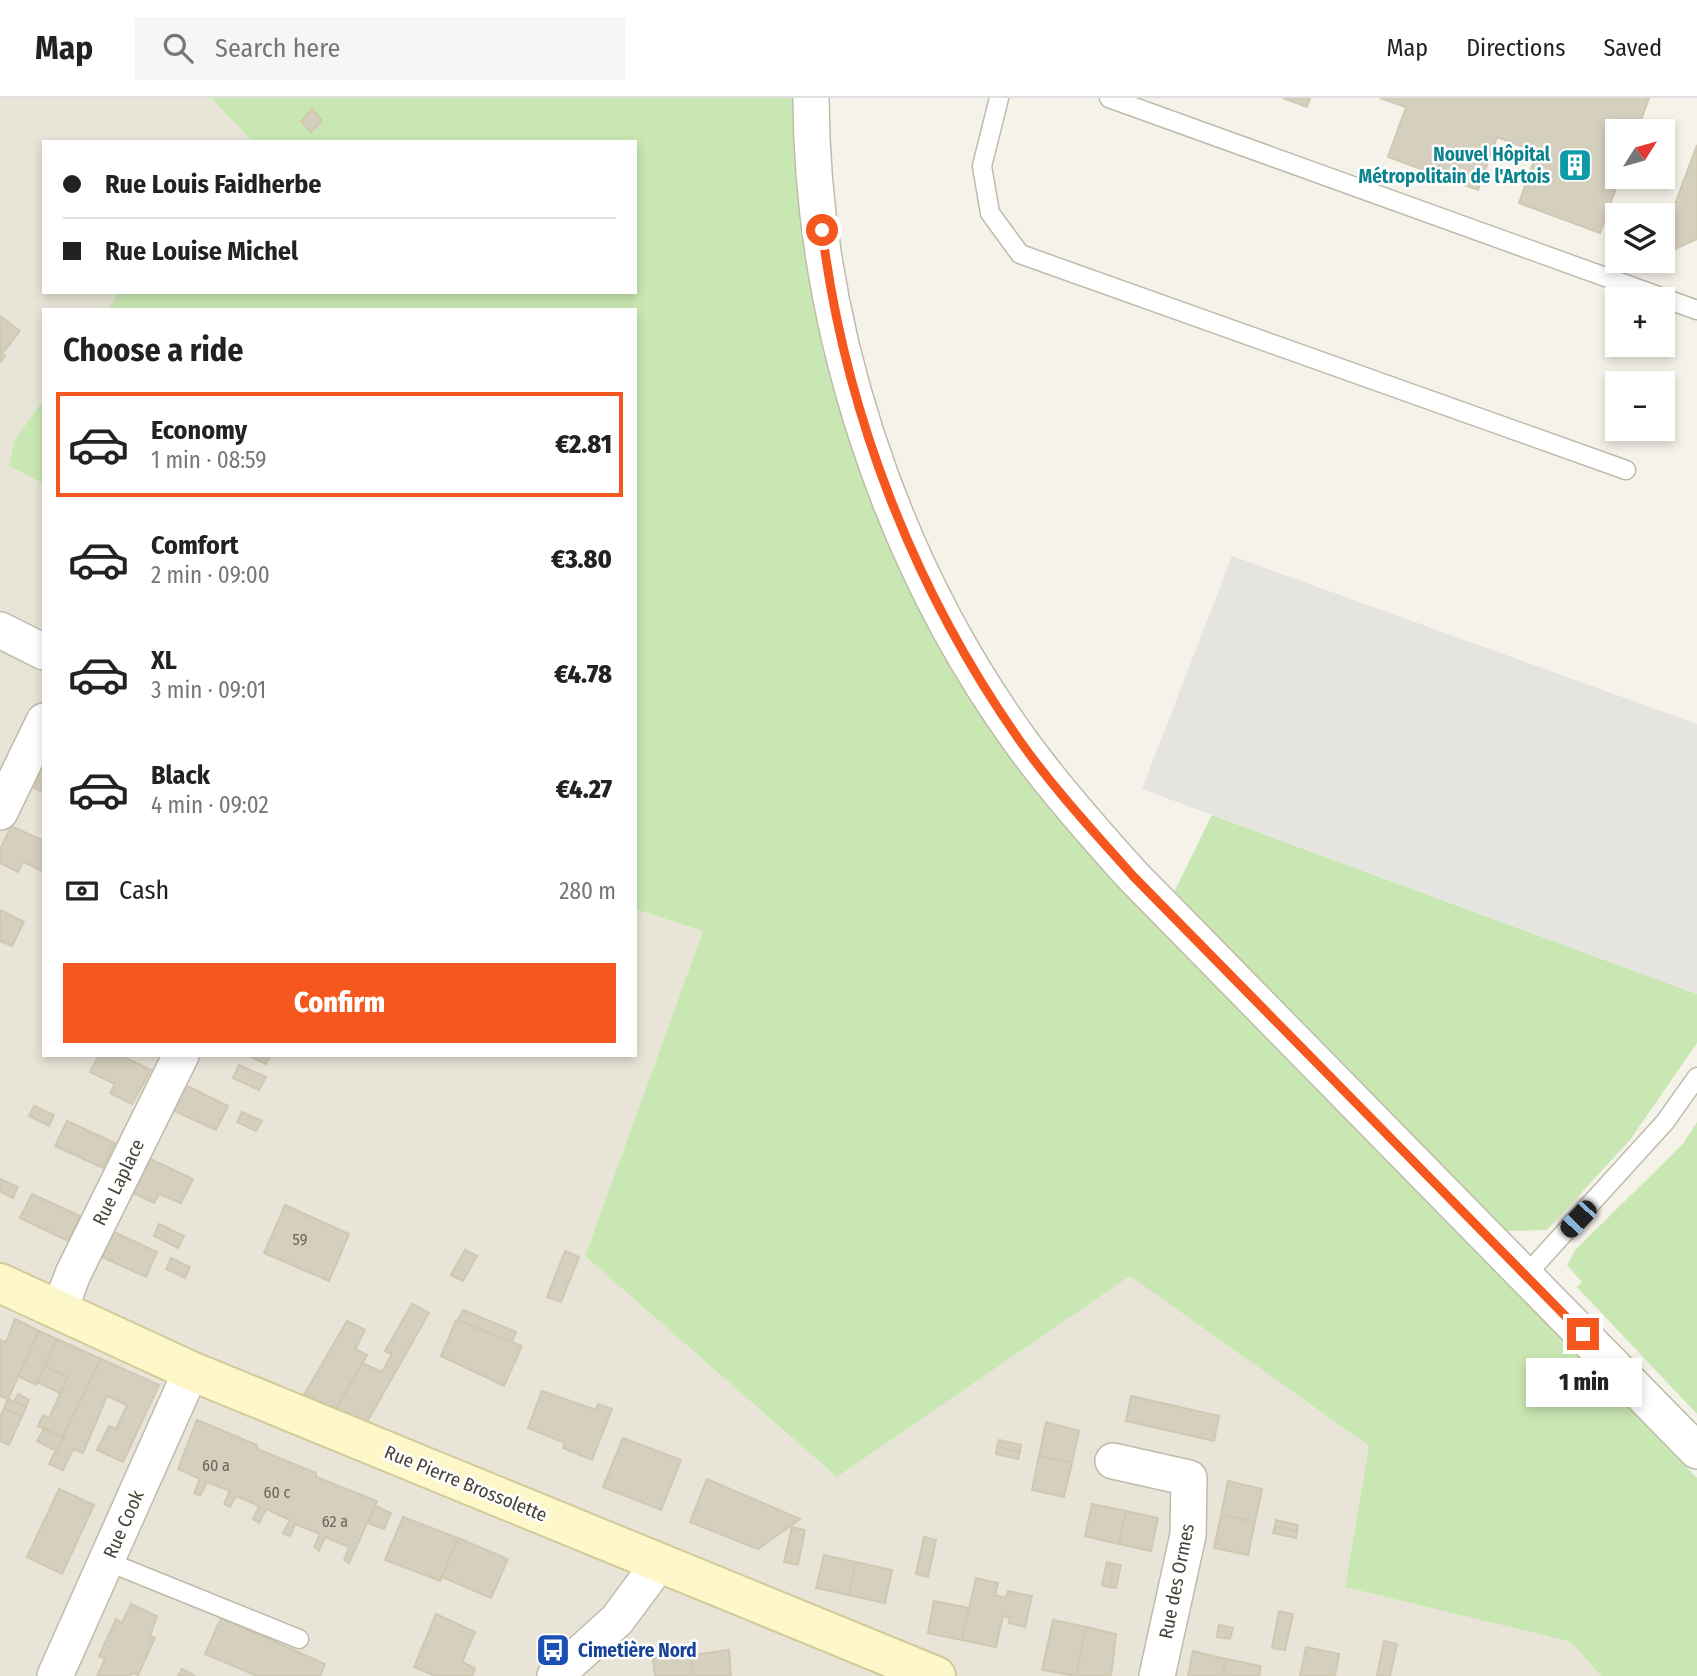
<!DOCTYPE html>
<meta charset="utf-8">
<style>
body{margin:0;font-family:"Fira Sans Condensed",sans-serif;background:#f6f6f6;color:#222;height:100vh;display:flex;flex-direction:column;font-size:26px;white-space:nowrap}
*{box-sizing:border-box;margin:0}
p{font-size:23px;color:#767676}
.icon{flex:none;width:38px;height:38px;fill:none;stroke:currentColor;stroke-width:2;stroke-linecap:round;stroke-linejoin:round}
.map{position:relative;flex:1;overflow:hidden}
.panel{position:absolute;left:42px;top:210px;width:595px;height:749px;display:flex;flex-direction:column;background:#fff;border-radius:0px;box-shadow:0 4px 10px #0003}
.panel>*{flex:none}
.banner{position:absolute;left:42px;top:42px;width:595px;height:154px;border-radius:0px;box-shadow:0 4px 10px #0003;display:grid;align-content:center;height:154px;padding:0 21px;background:#fff}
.needle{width:46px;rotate:53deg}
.controls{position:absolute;left:1605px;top:21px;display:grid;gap:14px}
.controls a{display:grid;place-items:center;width:70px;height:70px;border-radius:0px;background:#fff;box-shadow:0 4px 10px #0003;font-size:35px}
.end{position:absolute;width:32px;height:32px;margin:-16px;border:9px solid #f6571e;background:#fff;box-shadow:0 0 0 4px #fff}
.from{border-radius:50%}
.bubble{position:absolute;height:49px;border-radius:0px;background:#fff;box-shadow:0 4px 10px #0003;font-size:23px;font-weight:800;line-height:49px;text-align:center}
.car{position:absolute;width:21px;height:42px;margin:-21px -10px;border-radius:9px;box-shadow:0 0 5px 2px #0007;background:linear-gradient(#222 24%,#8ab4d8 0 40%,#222 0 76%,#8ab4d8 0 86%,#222 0)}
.banner b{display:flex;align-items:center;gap:24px;height:66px;font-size:26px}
.banner b+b{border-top:2px solid #e0e0e0}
.banner i{width:18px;height:18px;background:#222}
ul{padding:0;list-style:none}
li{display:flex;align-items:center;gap:21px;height:105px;margin:0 14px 10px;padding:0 7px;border:4px solid transparent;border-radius:0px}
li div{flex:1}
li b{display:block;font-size:26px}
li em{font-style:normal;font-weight:800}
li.selected{border-color:#f6571e}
li>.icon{width:63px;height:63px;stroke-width:1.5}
h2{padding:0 21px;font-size:32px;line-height:84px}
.pay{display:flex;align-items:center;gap:18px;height:77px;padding:0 21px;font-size:26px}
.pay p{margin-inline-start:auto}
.cta{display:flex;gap:14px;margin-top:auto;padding:14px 21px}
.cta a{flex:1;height:80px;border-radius:0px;background:#f6571e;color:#fff;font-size:28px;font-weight:800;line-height:80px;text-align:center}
header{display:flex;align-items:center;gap:42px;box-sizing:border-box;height:98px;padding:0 35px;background:#fff;border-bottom:2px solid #e0e0e0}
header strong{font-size:33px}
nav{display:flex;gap:38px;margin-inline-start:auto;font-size:24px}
.search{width:490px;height:63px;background:#f6f6f6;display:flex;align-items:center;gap:18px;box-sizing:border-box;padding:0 24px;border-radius:0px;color:#767676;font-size:26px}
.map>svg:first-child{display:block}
.residential{fill:#e8e4d7}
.green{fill:#c9e7b2}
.parking{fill:#e5e4e0}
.building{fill:#d5cfbe;stroke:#d0c8b2;stroke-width:2}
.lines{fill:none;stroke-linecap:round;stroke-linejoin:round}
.lane-casing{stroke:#bfbbab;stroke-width:21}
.street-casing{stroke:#bfbbab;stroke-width:38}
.secondary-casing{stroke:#d3ca99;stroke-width:42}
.lane{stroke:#fff;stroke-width:18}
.street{stroke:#fff;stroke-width:35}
.secondary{stroke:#fdf7c9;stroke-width:38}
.route{stroke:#f6571e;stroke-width:9}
.labels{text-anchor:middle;stroke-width:5;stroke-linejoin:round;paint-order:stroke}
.number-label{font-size:16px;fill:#6b6659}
.culture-label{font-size:19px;font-weight:bold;fill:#0d838f;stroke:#fff;text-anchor:end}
.street-label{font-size:19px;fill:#484337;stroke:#fff}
.transit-label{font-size:19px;font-weight:bold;fill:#164399;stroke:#fff;text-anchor:start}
</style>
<header>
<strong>Map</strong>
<div class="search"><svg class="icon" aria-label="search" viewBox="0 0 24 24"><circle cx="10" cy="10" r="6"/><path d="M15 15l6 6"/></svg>Search here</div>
<nav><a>Map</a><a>Directions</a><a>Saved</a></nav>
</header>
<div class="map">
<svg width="1697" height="1578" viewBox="0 0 1697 1578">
<rect width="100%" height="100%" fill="#f4f2e9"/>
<!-- residential -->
<path class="residential" d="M0,0h211l42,44h-209v150h82l-8,2 -11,16h-63v89l-30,42 -5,25 35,18v571h591v-146l68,22 -118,325 252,221 293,-201 239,170 -24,141 226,55 30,34h-1601z"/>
<!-- green -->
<g class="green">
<path d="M211,0h583l1,71 17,111 205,486 79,95 601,617v198h-96l-30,-34 -226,-55 24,-141 -239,-170 -293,201 -252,-221 118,-325 -68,-22v-599h-528l11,-16 9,-2h508v-150h-382z"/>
<path d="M44,301v85l-35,-18 5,-25z"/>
<path d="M1212,717l485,179v49l-67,97 -83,90 -40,1 -333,-339z"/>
<path d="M1697,1024v292l-120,-127 5,-5 -15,-17 9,-16 107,-105z"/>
</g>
<!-- parking -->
<path class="parking" d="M1232,458l465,168v270l-555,-205z"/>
<!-- building -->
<g class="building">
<path d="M1283,0h27l-3,9z"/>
<path d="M1380,0h269l-12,33h-20v46h3l-20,56 -81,-30 18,-51 -40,-15 -19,53 -90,-33 18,-50z"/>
<path d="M312,11l10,12 -11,11 -10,-11z"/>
<path d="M1697,47v94l-35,16v-16z"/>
<path d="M0,218l20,15 -18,23 3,2 -4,5z"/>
<path d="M44,661v34l-10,-5 4,-8 -3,-2z"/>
<path d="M11,728l33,15v31l-21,-10 -5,10 -18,-9v-13z"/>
<path d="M0,812l24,12 -12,24 -12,-5z"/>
<path d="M99,957h21l31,15 -19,34 -22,-11 5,-9 -25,-12z"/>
<path d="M252,957h18l-4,9 -15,-7z"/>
<path d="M239,967l27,12 -7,13 -26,-12z"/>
<path d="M183,986l45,22 -12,24 -46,-21z"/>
<path d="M34,1008l20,9 -5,11 -20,-10z"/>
<path d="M242,1014l20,9 -6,10 -19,-9z"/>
<path d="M67,1023l48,22 -12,25 -48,-22z"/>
<path d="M148,1060l45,21 -12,24 -22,-9 -5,9 -21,-10z"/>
<path d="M0,1081l18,8 -5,11 -13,-7z"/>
<path d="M32,1096l48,22 -12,25 -48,-23z"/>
<path d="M285,1107l64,29 -20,47 -65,-28z"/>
<path d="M159,1126l25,12 -6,12 -24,-12z"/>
<path d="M112,1133l45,21 -11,25 -46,-21z"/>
<path d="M465,1152l12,6 -14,25 -12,-6z"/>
<path d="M565,1153l14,6 -18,45 -14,-5z"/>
<path d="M171,1160l19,9 -5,11 -19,-9z"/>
<path d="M412,1206l17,9 -62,109 -31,-13 26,-46 20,9 10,-18 -7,-3z"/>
<path d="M463,1212l53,22 -4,11 -54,-23z"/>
<path d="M15,1221l24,12 -31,68 -8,-3v-56l6,2z"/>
<path d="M456,1222l66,26 -18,40 -63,-30z"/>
<path d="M347,1223l18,9 -10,19 12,6 -31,54 -32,-14z"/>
<path d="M39,1233l18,8 -21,46 -18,-9z"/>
<path d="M57,1241l44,20 -37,79 -26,-12 5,-11 6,3 19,-41 -23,-11z"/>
<path d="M101,1261l58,26 -36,77 -26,-12 12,-24 7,3 11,-24 -20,-9 -24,57 -10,-4 -10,21 -14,-6z"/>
<path d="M45,1268l23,11 -8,16 -23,-11z"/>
<path d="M542,1293l54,19 2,-6 14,5 -20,51 -29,-12 2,-5 -37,-15z"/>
<path d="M18,1296l11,6 -3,7 -12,-5z"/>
<path d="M1131,1298l88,20 -5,25 -88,-20z"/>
<path d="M8,1301l18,8 -4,9 -18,-7z"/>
<path d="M4,1311l18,7 -13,29 -9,-4v-24z"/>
<path d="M197,1322l60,25v4l59,24v4l61,24 -28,62 -5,-3 5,-13 -24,-10 -6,14 -5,-4 6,-13 -25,-10 -5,12 -7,-3 7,-13 -24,-11 -7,14 -6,-4 6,-13 -23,-10 -6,11 -6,-3 6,-13 -23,-9 -7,14 -6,-3 6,-14 -22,-10z"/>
<path d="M1046,1324l33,9 -7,32 -33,-7z"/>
<path d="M44,1331l20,9 -8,13 -19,-10z"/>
<path d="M623,1340l58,22 -20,50 -58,-23z"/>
<path d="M999,1342l22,5 -1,7 -23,-5z"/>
<path d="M997,1349l23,5 -2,7 -22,-5z"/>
<path d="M1039,1358l33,7 -8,34 -32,-7z"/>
<path d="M707,1381l93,40 -42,30 -68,-27z"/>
<path d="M1228,1383l34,8 -7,33 -34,-7z"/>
<path d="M59,1391l35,16 -32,69 -35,-17z"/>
<path d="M1092,1406l34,7 -7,33 -34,-8z"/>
<path d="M375,1408l16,7 -7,16 -16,-6z"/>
<path d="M1126,1413l32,7 -7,33 -32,-7z"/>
<path d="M1221,1417l34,7 -7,33 -34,-7z"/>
<path d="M403,1419l55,21 -18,43 -55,-21z"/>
<path d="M1276,1422l22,5 -1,7 -22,-6z"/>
<path d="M1275,1428l22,6 -1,6 -23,-5z"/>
<path d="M792,1429l13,3 -7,35 -14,-3z"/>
<path d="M924,1439l12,3 -8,37 -12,-3z"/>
<path d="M458,1440l50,21 -17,39 -49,-21z"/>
<path d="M824,1457l32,7 -7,33 -33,-7z"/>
<path d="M856,1464l36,8 -7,33 -36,-8z"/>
<path d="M1107,1464l7,2 -5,23 -7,-2z"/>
<path d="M1114,1466l7,1 -5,23 -7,-1z"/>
<path d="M976,1480l22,5 -3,12 11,3 2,-7 24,5 -7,31 -16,-4 1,-5 -7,-2 -7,31 -34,-7z"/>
<path d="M934,1503l35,7 -7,32 -34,-7z"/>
<path d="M131,1506l26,12 -7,20 5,2 -17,37 -6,-2 -2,3h-33l8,-17 -6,-3 17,-37 6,4z"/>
<path d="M1279,1513l14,3 -8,36 -13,-2z"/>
<path d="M436,1516l39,18 -13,30 13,6 -3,8h-37l-21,-9z"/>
<path d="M221,1520l104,46 -5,12h-63l-52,-22z"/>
<path d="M1053,1522l33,7 -10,49 -34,-6z"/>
<path d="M1219,1527l14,3 -3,11 -13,-2z"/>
<path d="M1086,1529l30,7 -5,42h-35z"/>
<path d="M1384,1543l13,3 -7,32h-13z"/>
<path d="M1306,1549l33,7 -4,22h-35z"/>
<path d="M729,1552l2,26h-38l-2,-21z"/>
<path d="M1193,1553l33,8 -3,17h-35z"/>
<path d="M691,1557l2,21h-38l-2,-18z"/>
<path d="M1226,1561l35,7 -2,10h-36z"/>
<path d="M182,1571l13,7h-17z"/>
</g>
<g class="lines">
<!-- lane casing -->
<g class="lane-casing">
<g id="lane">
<path d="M999,0l-17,68 8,47 30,41 606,216"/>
<path d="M1109,0l588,212"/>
<path d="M1526,1177l139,-153 32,-45"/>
<path d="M106,1463l193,78"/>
</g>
</g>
<!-- street casing -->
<g class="street-casing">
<g id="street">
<path d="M811,0c1,225 78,462 210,644 34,47 73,91 112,134l564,575"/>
<path d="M0,532l44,22"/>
<path d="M0,714l44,-91"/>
<path d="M59,1213l14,-37 108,-219"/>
<path d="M1113,1363l76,17 -1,57 -31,141"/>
<path d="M55,1578l136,-305"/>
<path d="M555,1578l62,-56 43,-58"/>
</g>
</g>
<!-- secondary casing -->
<g class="secondary-casing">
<path id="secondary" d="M0,1185l191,88 745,305"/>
</g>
<!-- lane -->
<use href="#lane" class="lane"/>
<!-- street -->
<use href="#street" class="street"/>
<!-- secondary -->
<use href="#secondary" class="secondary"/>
</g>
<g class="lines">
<!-- route -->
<path class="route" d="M822,132c23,183 92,360 198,511 34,48 74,91 113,135l450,458"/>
</g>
<!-- icons -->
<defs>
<g id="building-square" transform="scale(1.75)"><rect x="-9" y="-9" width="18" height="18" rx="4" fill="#0f9aa8" stroke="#fff"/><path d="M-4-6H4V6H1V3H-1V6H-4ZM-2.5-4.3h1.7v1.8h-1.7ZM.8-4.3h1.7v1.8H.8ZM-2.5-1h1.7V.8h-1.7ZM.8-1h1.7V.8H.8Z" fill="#fff"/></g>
<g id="bus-square" transform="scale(1.75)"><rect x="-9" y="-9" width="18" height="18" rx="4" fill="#1a4fb4" stroke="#fff"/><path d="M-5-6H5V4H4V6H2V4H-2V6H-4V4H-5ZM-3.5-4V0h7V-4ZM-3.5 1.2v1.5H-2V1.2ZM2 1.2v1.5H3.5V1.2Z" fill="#fff"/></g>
</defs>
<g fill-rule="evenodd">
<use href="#building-square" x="1575" y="67"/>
<use href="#bus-square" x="553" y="1552"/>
</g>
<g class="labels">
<!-- number labels -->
<g class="number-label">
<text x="300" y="1147">59</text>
<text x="216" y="1373">60 a</text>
<text x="277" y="1400">60 c</text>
<text x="335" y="1429">62 a</text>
</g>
<!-- culture labels -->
<g class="culture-label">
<text x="1550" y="63">Nouvel Hôpital<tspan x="1550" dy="22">Métropolitain de l'Artois</tspan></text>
</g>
<!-- street labels -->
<g class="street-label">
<text transform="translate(118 1084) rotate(-64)" y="7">Rue Laplace</text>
<text transform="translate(466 1385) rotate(22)" y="7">Rue Pierre Brossolette</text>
<text transform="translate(123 1426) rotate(-66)" y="7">Rue Cook</text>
<text transform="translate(1176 1483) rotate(-79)" y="7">Rue des Ormes</text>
</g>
<!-- transit labels -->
<g class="transit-label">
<text x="578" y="1559">Cimetière Nord</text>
</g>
</g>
</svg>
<div class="controls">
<a><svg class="needle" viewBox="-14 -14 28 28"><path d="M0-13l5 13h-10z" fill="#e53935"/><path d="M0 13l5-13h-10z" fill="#767676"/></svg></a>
<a><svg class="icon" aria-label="layers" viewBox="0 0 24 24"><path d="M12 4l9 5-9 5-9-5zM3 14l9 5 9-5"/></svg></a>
<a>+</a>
<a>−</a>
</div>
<i class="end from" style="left:822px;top:132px"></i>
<i class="end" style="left:1583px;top:1236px"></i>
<div class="bubble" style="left:1526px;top:1260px;width:116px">1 min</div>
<i class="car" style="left:1578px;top:1121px;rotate:223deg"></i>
<div class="banner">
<b><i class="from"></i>Rue Louis Faidherbe</b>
<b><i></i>Rue Louise Michel</b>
</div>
<section class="panel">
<h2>Choose a ride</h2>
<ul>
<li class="selected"><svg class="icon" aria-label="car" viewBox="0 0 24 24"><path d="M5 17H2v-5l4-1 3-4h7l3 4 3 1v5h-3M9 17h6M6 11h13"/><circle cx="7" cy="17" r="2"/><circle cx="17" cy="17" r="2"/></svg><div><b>Economy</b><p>1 min · 08:59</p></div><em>€2.81</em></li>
<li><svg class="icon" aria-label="car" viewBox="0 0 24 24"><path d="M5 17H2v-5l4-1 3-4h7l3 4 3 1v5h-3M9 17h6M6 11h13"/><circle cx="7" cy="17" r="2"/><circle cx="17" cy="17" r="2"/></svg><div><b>Comfort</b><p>2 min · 09:00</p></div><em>€3.80</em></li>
<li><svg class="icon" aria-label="car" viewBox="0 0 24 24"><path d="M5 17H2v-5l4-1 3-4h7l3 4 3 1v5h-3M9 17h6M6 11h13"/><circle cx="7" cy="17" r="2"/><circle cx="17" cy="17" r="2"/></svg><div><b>XL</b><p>3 min · 09:01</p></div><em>€4.78</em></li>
<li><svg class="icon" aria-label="car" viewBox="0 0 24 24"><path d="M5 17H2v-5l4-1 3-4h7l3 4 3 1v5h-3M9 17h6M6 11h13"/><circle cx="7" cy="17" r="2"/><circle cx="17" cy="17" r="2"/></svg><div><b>Black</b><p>4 min · 09:02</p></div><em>€4.27</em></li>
</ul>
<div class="pay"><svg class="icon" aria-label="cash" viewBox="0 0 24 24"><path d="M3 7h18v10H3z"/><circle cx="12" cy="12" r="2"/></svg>Cash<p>280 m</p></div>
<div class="cta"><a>Confirm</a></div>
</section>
</div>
